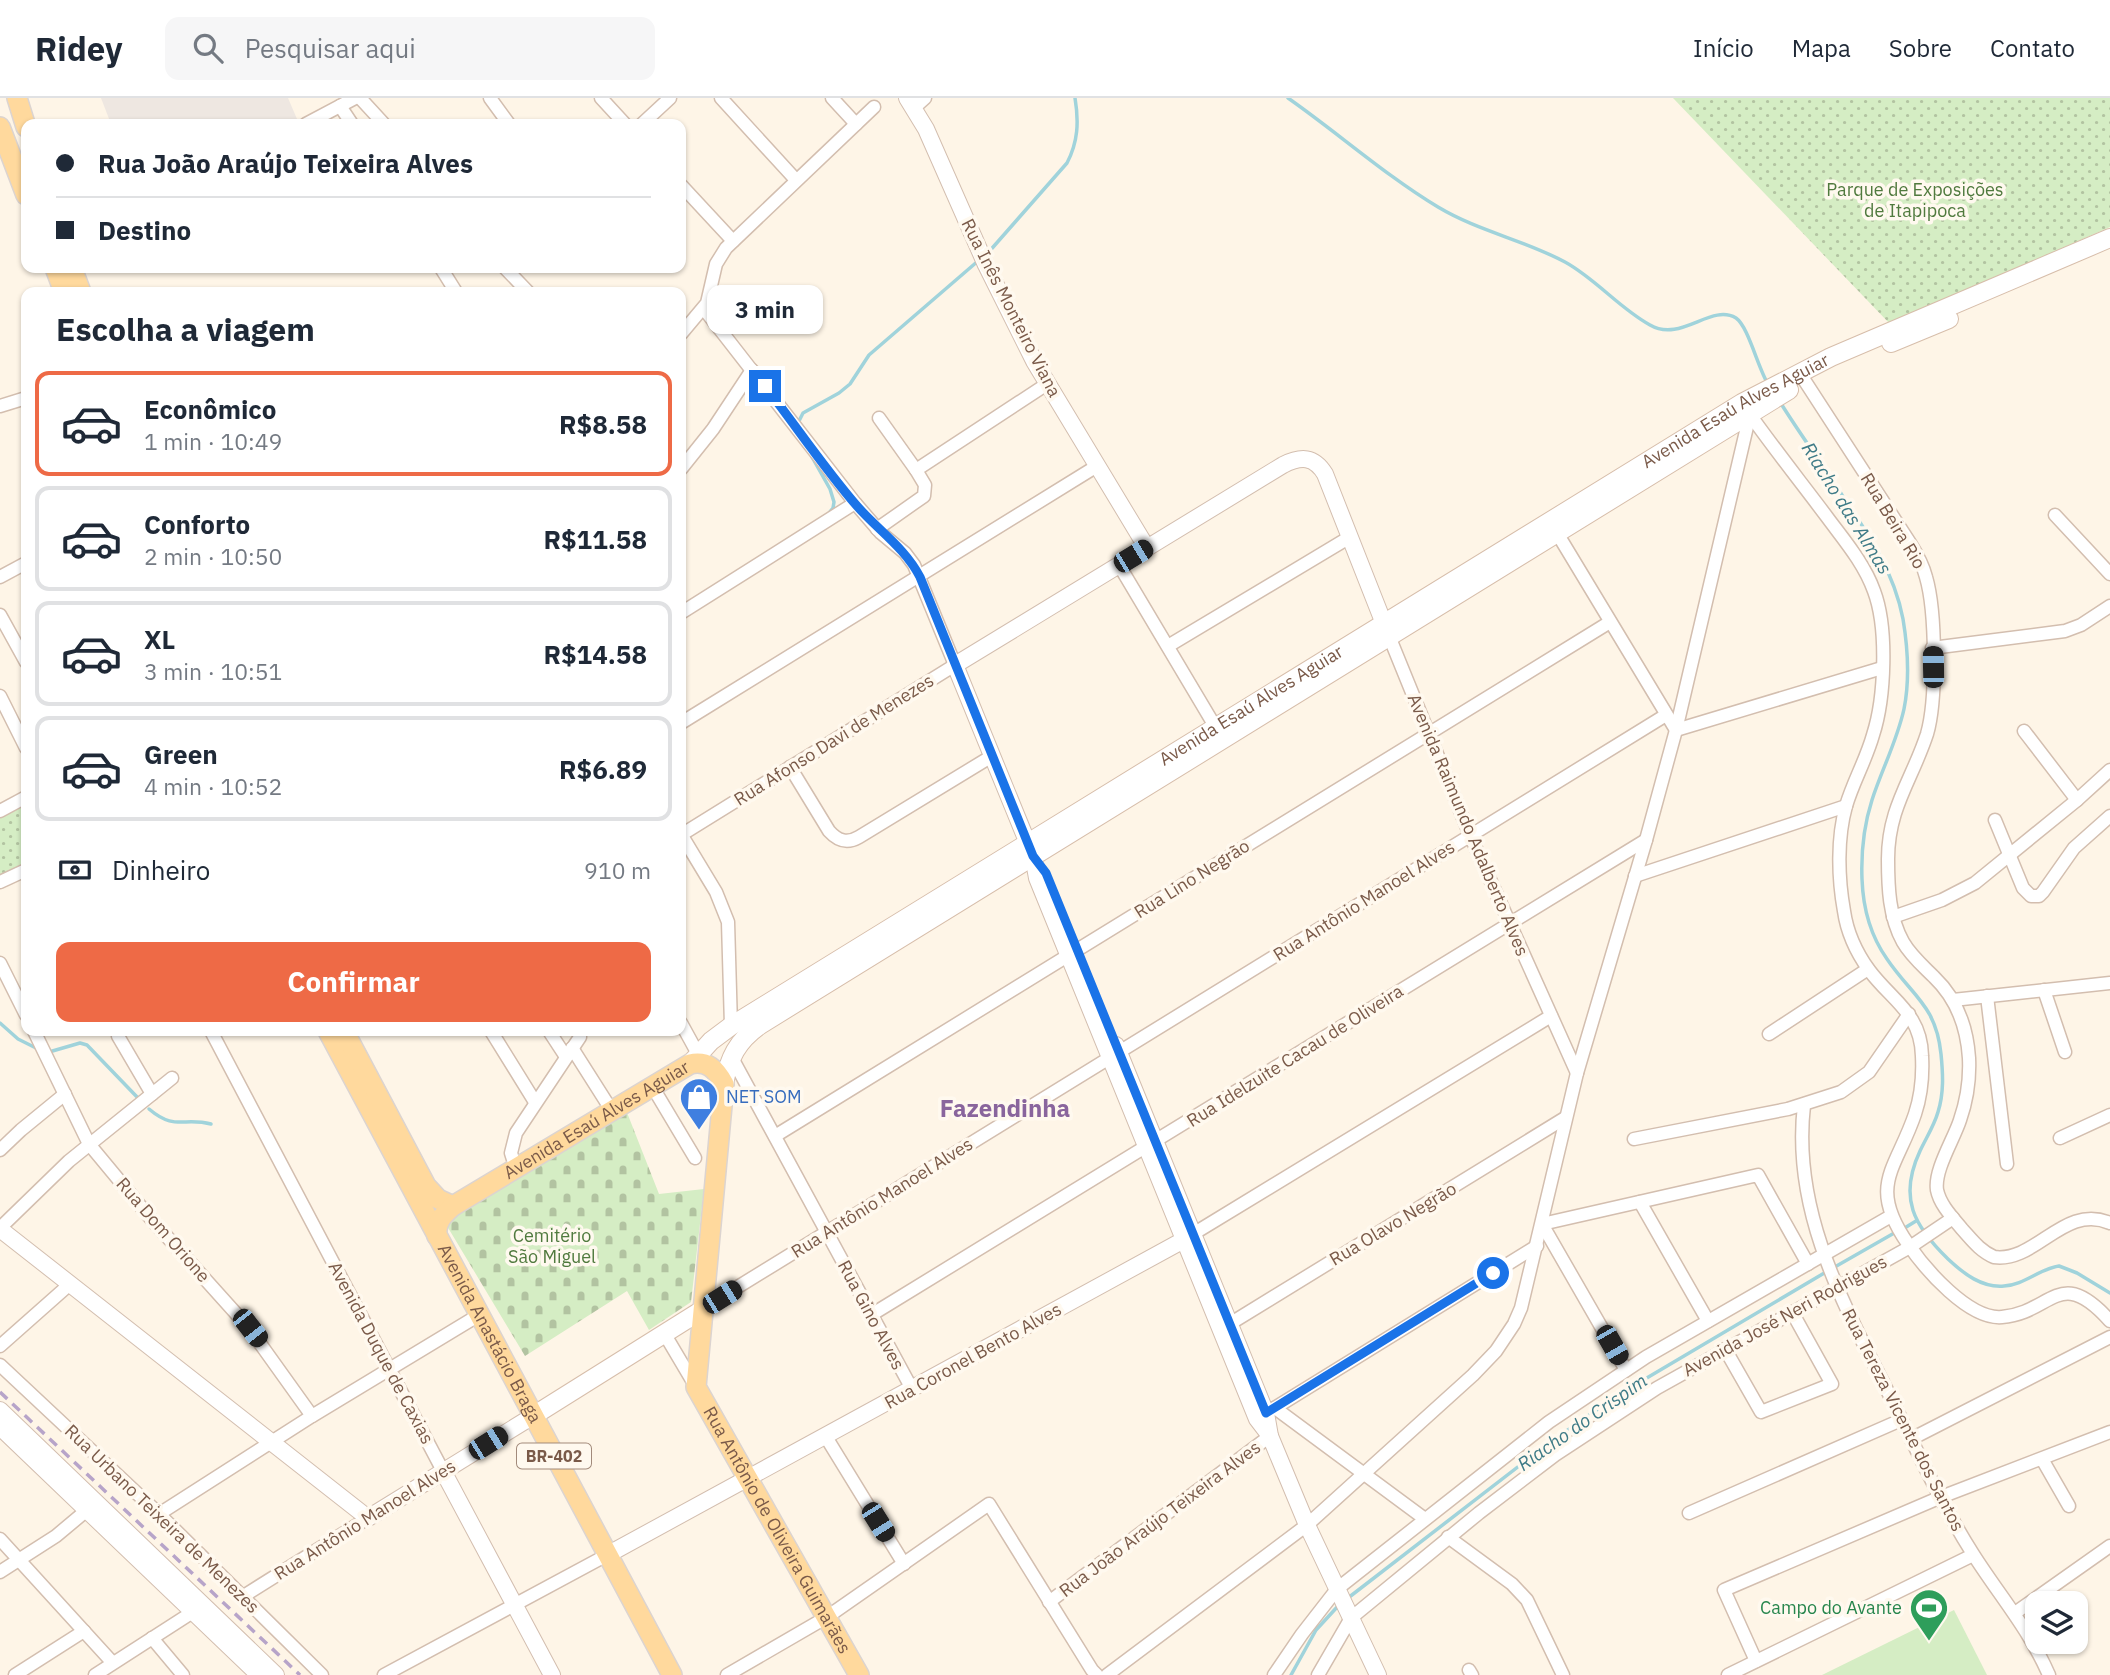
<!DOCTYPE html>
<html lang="pt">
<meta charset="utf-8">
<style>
body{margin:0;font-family:"IBM Plex Sans",sans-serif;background:#f6f6f7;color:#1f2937;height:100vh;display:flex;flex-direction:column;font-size:26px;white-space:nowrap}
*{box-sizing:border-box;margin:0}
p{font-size:23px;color:#747a83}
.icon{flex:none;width:38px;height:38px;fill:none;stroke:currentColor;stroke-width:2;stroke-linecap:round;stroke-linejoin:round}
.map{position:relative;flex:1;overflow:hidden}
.drawer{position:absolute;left:21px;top:189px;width:665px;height:749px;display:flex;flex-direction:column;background:#fff;border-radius:14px;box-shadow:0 2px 5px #0004}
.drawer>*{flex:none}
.hud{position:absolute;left:21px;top:21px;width:665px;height:154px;border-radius:14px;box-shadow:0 2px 5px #0004;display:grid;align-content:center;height:154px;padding:0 35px;background:#fff}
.buttons{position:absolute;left:2025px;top:1493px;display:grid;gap:14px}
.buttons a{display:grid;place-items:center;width:63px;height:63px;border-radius:14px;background:#fff;box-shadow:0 2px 5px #0004;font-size:35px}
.end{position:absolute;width:32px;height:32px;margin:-16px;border:9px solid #1a73e8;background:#fff;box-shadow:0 0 0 4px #fff}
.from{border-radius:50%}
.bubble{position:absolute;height:49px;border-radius:14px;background:#fff;box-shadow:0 2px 5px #0004;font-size:23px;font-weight:800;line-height:49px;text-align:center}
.car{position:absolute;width:21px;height:42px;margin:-21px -10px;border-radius:9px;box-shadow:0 0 5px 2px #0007;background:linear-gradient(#222 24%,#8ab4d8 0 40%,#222 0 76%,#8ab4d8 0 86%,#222 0)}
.hud b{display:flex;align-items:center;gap:24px;height:66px;font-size:26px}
.hud b+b{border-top:2px solid #e0e1e3}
.hud i{width:18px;height:18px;background:#1f2937}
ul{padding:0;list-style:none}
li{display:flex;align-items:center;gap:21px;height:105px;margin:0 14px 10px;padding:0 21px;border:4px solid #e0e1e3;border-radius:14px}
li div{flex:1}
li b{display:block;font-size:26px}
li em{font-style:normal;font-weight:800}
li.active{border-color:#ee6a46}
li>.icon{width:63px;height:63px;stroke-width:1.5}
h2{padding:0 35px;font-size:32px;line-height:84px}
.pay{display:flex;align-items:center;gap:18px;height:77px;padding:0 35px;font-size:26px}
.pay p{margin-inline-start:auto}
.primary-button{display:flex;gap:14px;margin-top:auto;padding:14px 35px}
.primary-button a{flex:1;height:80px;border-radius:14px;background:#ee6a46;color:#fff;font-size:28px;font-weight:800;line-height:80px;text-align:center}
header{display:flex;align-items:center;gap:42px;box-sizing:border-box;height:98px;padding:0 35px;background:#fff;border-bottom:2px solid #e0e1e3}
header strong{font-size:33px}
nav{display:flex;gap:38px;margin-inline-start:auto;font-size:24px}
.search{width:490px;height:63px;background:#f6f6f7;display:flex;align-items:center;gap:18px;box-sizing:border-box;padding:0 24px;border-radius:14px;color:#747a83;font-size:26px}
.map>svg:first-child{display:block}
.industrial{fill:#eee7e1}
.grass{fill:#d5edc4}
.cemetery{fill:url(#cemetery-stones)}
.park{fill:url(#park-dots)}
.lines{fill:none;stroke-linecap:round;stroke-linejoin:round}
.stream{stroke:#a0d3db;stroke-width:3.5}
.minor-casing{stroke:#d3beaf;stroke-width:15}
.tertiary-casing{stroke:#d3beaf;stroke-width:18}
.secondary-casing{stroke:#d7beab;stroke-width:20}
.primary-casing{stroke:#dcd4d0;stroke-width:22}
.minor{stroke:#fff;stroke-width:12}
.tertiary{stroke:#fff;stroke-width:16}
.secondary{stroke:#fff;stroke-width:18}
.primary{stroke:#ffd99d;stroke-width:19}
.rail{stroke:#b7a4c9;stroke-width:3.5;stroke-dasharray:10 7;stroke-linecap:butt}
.route{stroke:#1a73e8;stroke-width:9}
.labels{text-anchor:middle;stroke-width:7;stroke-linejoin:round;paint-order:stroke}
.shield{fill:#fff9ef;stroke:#a28a7b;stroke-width:2}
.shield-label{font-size:16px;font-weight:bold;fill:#7a5a49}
.park-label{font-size:18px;fill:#507a3e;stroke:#fff9ef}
.street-label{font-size:18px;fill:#7a5a49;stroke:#fff9ef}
.shop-label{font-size:18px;fill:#366cbe;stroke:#fff9ef;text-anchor:start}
.leisure-label{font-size:18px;fill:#27864d;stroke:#fff9ef;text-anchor:end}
.water-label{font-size:19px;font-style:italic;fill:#3f7b87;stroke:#fff9ef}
.district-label{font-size:24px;font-weight:bold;fill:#89659d;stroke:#fff9ef}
</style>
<header>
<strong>Ridey</strong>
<div class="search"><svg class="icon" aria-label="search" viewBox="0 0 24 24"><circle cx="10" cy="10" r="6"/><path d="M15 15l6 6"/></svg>Pesquisar aqui</div>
<nav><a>Início</a><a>Mapa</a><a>Sobre</a><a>Contato</a></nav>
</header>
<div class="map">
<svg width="2110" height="1577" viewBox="0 0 2110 1577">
<defs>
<pattern id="cemetery-stones" width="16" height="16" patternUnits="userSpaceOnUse" patternTransform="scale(1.75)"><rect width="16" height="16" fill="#d5edc4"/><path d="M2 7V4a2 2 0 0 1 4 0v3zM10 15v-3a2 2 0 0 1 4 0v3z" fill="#b2c3a1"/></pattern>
<pattern id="park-dots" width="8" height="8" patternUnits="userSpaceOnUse" patternTransform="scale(1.75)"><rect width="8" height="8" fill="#d5edc4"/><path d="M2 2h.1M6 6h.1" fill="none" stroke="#b2c3a1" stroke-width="1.8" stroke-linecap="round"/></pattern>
</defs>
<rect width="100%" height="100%" fill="#fef5e7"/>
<!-- industrial -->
<path class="industrial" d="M101,0h187l9,21 -9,5h-177z"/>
<!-- grass -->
<path class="grass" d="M1954,1512l33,65h-165z"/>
<!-- cemetery -->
<path class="cemetery" d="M626,1012l33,84 45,-5 -13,113 -42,28 -22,-39 -102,65 -81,-135z"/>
<!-- park -->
<g class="park">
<path d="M1673,0h437v129l-220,97z"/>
<path d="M26,699v73l-26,12v-71z"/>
</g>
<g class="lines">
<!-- stream -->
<g class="stream">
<path d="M1288,0c50,35 97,77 150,109 40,24 86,33 127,55 31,17 54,46 85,63 31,18 61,-22 86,-7 12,8 22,50 32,66"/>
<path d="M987,156l80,-91c11,-21 12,-41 8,-65"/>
<path d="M1780,304c20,32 42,62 62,93 27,40 52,77 61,124 5,30 7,60 1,90 -7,32 -22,60 -32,91 -8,25 -11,53 -10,79 1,29 8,56 25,80 25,37 49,46 54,95 2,20 3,39 -3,58 -4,14 -12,26 -18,39 -22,47 -6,75 28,108 16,15 34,29 56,27 20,-1 35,-17 55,-20l18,7 33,20"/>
<path d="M797,327l6,-12 36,-20 11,-9 19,-29 109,-94"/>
<path d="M812,359l18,32 4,13 -1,6 -4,5"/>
<path d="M0,925l18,16 20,10"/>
<path d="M49,954l31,-9 7,2 51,53"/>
<path d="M149,1011c26,22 34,8 62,15"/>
<path d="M1903,1131l13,-8"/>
<path d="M1833,1170l63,-36"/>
<path d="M1348,1500l197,-152 73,-51 208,-123"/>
<path d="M1291,1577l25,-45 23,-25"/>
</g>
<!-- minor casing -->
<g class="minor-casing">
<g id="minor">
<path d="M360,0l24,26"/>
<path d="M490,0l19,26"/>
<path d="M601,0l24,26"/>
<path d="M721,0l75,82"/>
<path d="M832,0l24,26"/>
<path d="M340,8l12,18"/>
<path d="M914,10l11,-10"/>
<path d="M306,26l49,-26"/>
<path d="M642,26l28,-26"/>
<path d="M681,87l52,56"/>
<path d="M441,170l15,24"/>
<path d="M505,170l23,24"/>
<path d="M681,236l26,-31 9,-39 10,-16 148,-141"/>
<path d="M1799,274l111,171c7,11 13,22 16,34 10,34 11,123 1,157 -15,46 -39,74 -39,125 0,28 1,58 15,83 8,14 20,24 31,35 22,21 33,50 35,81 1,21 -2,42 -9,62 -6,19 -26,50 -23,70 3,15 16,28 25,39 10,11 18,22 32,28 42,6 70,-54 116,-34"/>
<path d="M0,308l26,-8"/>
<path d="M1746,311c26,37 54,72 81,108 17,23 37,46 47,74 14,37 11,107 -1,144 -7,25 -20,47 -27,71 -9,32 -8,72 -2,105 3,21 12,41 25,59 23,31 52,43 53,86 1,19 -1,40 -7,58 -19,56 -48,71 -7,130 17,25 61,76 94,73 50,-4 57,-53 108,4"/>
<path d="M879,320l37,52"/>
<path d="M681,371l32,-40 39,-59"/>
<path d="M2055,417l55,59"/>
<path d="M1554,430l122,202 206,-62"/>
<path d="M877,431l47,-33 1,-11 -9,-15 131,-86"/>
<path d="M1119,467l100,168"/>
<path d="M0,479l26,-14"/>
<path d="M681,515l174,-110"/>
<path d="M0,517l26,47"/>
<path d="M1389,538l81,199 107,238"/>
<path d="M1168,548l182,-109"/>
<path d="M1932,550l133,-17 16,-6 29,-19"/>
<path d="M0,598l26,52"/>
<path d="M681,625l416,-257"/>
<path d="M2024,633l53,69"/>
<path d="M790,669l39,64c9,10 18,13 30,6l133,-81"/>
<path d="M0,713l26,-14"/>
<path d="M1995,722l28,68 8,8h8l4,-4 31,-44 36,-32"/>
<path d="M681,736l35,58 12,30 3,104"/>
<path d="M681,737l274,-170 -41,-100 -9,-12 -24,-20 -26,-30 -151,-194"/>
<path d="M1635,778l211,-70"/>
<path d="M0,784l26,-12"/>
<path d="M1893,819l49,-17 33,-17 102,-83 33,-30"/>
<path d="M0,865l26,52"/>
<path d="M2044,892l21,62"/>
<path d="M1987,898l20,168"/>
<path d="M1953,902l157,-17"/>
<path d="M681,925l17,31"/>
<path d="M34,933l55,113 63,76 97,108 63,88"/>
<path d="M211,933l232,440"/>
<path d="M491,933l44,71"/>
<path d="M549,933l17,26"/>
<path d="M1769,936l99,-65"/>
<path d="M118,938l34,58"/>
<path d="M572,950l40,63"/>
<path d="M731,958l181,333"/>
<path d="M652,988l43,72"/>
<path d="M1804,1007c-13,110 43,205 90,299 25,51 49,103 79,150 26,41 56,75 76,121"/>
<path d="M775,1038l835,-514"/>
<path d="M2060,1040l50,-23"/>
<path d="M1634,1041l154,-30 53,-17 28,-20 40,-58"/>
<path d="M0,1052l21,-20 44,-36"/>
<path d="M516,1071l-5,-16 5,-20 64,-96"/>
<path d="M1640,1104l68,119"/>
<path d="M0,1130l69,-67 103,-83"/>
<path d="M1193,1136l358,-218"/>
<path d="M702,1211l964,-594"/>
<path d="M871,1217l775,-475"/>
<path d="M1223,1230l342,-210"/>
<path d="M664,1235l32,54"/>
<path d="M0,1248l70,-62"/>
<path d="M1725,1251l36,63 71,-28 -40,-72"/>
<path d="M0,1267l159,149 163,161"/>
<path d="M1626,1272l-84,-146 216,-49 50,89"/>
<path d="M1275,1310l150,111"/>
<path d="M1260,1319l277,-171"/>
<path d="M826,1339l78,127"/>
<path d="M1911,1341l199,-102"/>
<path d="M2042,1361l27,47"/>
<path d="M1689,1415l212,-93"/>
<path d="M159,1416l153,-98 167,-101"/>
<path d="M1448,1439l64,47 15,16 36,75"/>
<path d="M0,1441l112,123"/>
<path d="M0,1474l56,-36 37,-31"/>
<path d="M242,1499l126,-79"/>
<path d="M1049,1504l221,-166"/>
<path d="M2015,1515l95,-67"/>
<path d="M152,1540l31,37"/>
<path d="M1756,1563l-32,-71 217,-93 169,-65"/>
<path d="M1469,1572l3,5"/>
<path d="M15,1577l69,-44"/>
<path d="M95,1577l104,-67"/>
<path d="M384,1577l223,-120"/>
<path d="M727,1577l100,-58 162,-113 103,166 5,5"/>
<path d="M1107,1577l200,-150 166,-150 23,-24 18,-27 7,-16 56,-235 69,-233 30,-110 74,-316"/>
<path d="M1274,1577l28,-41 35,-45 212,-167 97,-65 245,-141"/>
<path d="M1318,1577l33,-57 128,-105 76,-58 102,-67 253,-141 43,-29"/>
<path d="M1728,1577l245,-120"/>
</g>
</g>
<!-- tertiary casing -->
<g class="tertiary-casing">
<g id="tertiary">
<path d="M907,0l19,31 60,136 48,96 113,187"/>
<path d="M1116,947l150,368 4,23 37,89 71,150"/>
<path d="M0,1131l368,289 165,-102"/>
<path d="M0,1312l276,265"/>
<path d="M0,1329l259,248"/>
<path d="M1270,1338l-13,-17 -220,-541 -4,-22 -78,-191 328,-200c18,-9 31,-9 42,9l63,160"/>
<path d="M443,1373l109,204"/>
<path d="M607,1457l584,-319"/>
</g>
</g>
<!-- secondary casing -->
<g class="secondary-casing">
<g id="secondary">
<path d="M1891,245l58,-24"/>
<path id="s1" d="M690,966l21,-23 20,-15 1011,-623 89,-46 279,-119"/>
<path d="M724,986c5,-26 13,-43 36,-59l1029,-635"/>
<path d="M533,1318l169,-106"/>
</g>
</g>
<!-- primary casing -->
<g class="primary-casing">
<g id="primary">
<path d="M17,0l9,29"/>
<path d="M0,29l26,68"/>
<path d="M55,170l9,24"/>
<path d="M72,170l9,24"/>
<path id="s2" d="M328,933l344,644"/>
<path d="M344,933l82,155 12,13 15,7"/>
<path id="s3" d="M437,1138c-2,-14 7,-22 16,-30l237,-142c17,-4 26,5 34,20l-28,303 163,288"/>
</g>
</g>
<!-- minor -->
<use href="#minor" class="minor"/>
<!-- tertiary -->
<use href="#tertiary" class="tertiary"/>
<!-- secondary -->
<use href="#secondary" class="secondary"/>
<!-- primary -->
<use href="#primary" class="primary"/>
<!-- rail -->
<path class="rail" d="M0,1294l300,283"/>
</g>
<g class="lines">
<!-- route -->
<path class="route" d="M765,288c31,40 59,82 92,120 21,24 48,42 63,71l113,279 13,17 220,540 227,-140"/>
</g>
<!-- icons -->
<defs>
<g id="shop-pin" transform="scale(2.0125)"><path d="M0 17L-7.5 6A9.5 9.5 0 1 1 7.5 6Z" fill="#3f7fe0" stroke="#fff9ef"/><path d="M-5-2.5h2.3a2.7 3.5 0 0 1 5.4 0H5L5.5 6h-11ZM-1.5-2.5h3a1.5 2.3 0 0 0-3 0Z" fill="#fff"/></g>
<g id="stadium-pin" transform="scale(2.0125)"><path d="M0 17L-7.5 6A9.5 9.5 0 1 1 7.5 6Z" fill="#2e9e5b" stroke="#fff9ef"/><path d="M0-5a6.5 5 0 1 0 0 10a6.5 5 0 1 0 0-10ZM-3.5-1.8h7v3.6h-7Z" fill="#fff"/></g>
</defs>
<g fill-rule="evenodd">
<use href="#shop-pin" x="699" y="999"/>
<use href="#stadium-pin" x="1929" y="1510"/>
</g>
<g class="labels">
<!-- shield labels -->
<rect class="shield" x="517" y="1345.5" width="74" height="25" rx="5"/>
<g class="shield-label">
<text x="554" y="1364">BR-402</text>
</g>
<!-- park labels -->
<g class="park-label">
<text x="1915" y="98">Parque de Exposições<tspan x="1915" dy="21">de Itapipoca</tspan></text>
<text x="552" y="1144">Cemitério<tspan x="552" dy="21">São Miguel</tspan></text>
</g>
<!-- street labels -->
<g class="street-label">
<text transform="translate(1011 210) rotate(63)" y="6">Rua Inês Monteiro Viana</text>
<text dy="6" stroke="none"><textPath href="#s1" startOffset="1234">Avenida Esaú Alves Aguiar</textPath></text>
<text transform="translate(1893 423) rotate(59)" y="6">Rua Beira Rio</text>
<text dy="6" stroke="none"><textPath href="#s1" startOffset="667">Avenida Esaú Alves Aguiar</textPath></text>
<text transform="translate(834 642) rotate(-32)" y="6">Rua Afonso Davi de Menezes</text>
<text transform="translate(1468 727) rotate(67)" y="6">Avenida Raimundo Adalberto Alves</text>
<text transform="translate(1192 781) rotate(-32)" y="6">Rua Lino Negrão</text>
<text transform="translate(1364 803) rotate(-32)" y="6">Rua Antônio Manoel Alves</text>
<text transform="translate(1295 958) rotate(-32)" y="6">Rua Idelzuite Cacau de Oliveira</text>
<text dy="6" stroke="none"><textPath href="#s3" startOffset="203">Avenida Esaú Alves Aguiar</textPath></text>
<text transform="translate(882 1100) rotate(-32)" y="6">Rua Antônio Manoel Alves</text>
<text transform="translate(1393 1126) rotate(-31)" y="6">Rua Olavo Negrão</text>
<text transform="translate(163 1132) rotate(49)" y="6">Rua Dom Orione</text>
<text transform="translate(871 1217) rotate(62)" y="6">Rua Gino Alves</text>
<text transform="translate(1785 1218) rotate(-29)" y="6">Avenida José Neri Rodrigues</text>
<text dy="6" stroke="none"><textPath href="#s2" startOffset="343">Avenida Anastácio Braga</textPath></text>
<text transform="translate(381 1255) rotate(62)" y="6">Avenida Duque de Caxias</text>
<text transform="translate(973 1258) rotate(-29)" y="6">Rua Coronel Bento Alves</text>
<text transform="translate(1903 1322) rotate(63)" y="6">Rua Tereza Vicente dos Santos</text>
<text transform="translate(162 1421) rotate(44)" y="6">Rua Urbano Teixeira de Menezes</text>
<text transform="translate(1160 1421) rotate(-37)" y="6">Rua João Araújo Teixeira Alves</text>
<text transform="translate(365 1422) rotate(-32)" y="6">Rua Antônio Manoel Alves</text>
<text dy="6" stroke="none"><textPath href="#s3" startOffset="824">Rua Antônio de Oliveira Guimarães</textPath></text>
</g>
<!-- shop labels -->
<g class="shop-label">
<text x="726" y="1005">NET SOM</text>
</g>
<!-- leisure labels -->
<g class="leisure-label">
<text x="1902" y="1516">Campo do Avante</text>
</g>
<!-- water labels -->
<g class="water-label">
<text transform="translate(1847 410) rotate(58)" y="7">Riacho das Almas</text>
<text transform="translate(1582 1324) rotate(-35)" y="7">Riacho do Crispim</text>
</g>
<!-- district labels -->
<g class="district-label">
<text x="1005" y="1019">Fazendinha</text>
</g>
</g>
</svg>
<div class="buttons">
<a><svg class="icon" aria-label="layers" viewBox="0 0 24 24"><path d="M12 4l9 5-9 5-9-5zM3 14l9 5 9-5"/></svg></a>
</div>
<i class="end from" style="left:1493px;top:1175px"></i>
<i class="end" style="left:765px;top:288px"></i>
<div class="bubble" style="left:707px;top:187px;width:116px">3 min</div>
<i class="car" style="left:1133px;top:458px;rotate:59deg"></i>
<i class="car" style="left:1933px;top:569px;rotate:359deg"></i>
<i class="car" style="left:722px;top:1199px;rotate:58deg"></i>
<i class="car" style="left:250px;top:1230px;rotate:142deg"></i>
<i class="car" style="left:1612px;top:1247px;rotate:150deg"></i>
<i class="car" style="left:488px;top:1345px;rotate:58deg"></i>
<i class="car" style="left:878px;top:1424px;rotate:148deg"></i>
<div class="hud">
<b><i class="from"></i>Rua João Araújo Teixeira Alves</b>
<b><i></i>Destino</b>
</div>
<section class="drawer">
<h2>Escolha a viagem</h2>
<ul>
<li class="active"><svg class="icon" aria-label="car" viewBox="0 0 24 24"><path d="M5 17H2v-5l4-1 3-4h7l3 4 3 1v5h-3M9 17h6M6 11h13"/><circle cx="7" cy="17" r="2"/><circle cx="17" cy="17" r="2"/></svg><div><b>Econômico</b><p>1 min · 10:49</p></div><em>R$8.58</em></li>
<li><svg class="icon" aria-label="car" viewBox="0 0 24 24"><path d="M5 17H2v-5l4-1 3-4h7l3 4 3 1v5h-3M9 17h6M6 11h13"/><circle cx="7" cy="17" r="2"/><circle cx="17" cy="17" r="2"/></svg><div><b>Conforto</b><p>2 min · 10:50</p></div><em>R$11.58</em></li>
<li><svg class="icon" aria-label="car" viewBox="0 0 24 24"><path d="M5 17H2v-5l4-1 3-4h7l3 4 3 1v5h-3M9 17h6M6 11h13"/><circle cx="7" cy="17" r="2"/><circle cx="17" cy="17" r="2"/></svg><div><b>XL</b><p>3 min · 10:51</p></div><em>R$14.58</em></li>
<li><svg class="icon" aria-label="car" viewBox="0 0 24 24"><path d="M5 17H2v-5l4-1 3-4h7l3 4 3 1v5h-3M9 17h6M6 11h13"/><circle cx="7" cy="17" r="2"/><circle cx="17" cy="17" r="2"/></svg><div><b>Green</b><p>4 min · 10:52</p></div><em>R$6.89</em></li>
</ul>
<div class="pay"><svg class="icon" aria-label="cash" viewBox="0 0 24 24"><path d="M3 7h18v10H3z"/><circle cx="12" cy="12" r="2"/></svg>Dinheiro<p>910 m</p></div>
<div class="primary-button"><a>Confirmar</a></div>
</section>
</div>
